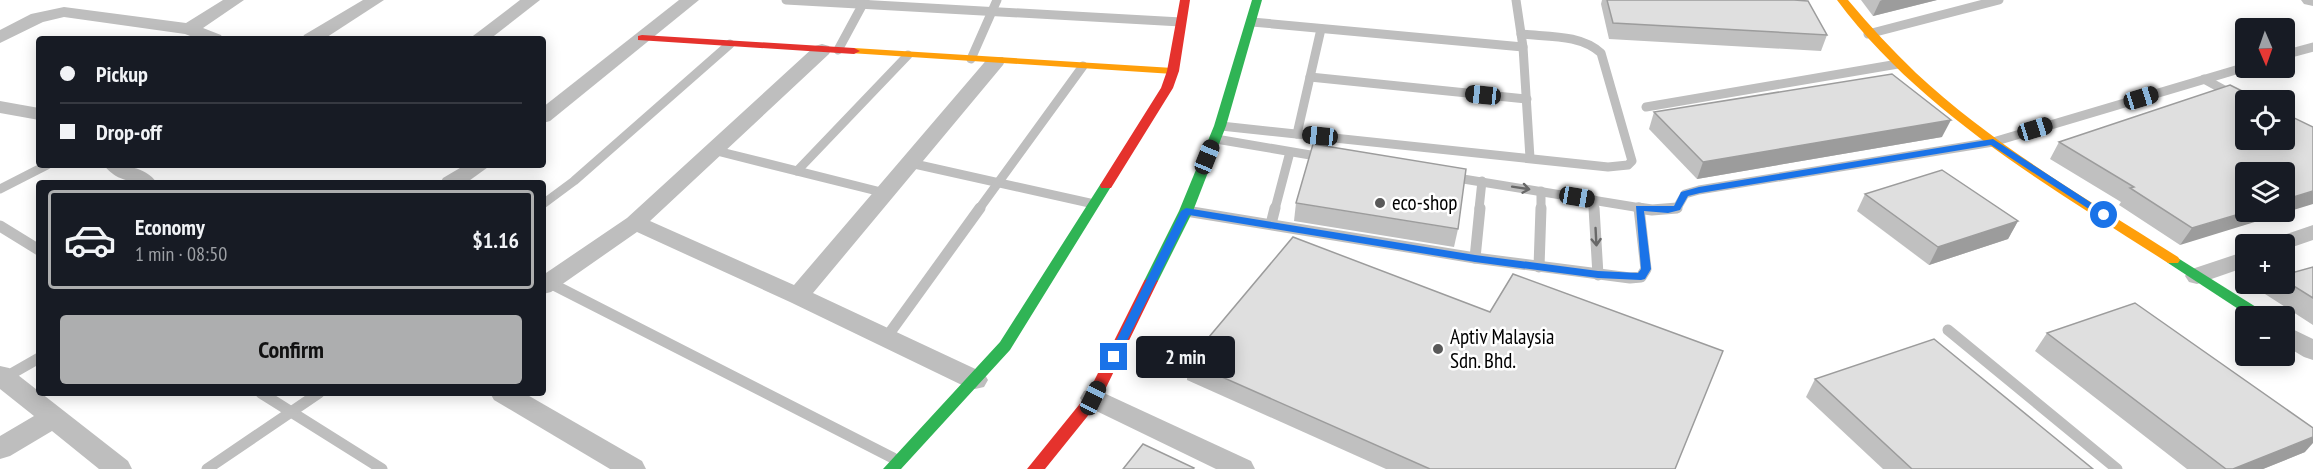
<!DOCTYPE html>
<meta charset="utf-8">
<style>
body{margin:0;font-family:"PT Sans Narrow",sans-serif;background:#20242c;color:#f1f3f6;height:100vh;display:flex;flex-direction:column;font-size:22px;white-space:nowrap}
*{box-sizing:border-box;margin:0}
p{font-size:20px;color:#9ea1a6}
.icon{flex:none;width:33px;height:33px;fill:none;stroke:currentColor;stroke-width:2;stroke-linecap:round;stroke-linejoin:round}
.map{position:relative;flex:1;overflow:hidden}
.drawer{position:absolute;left:36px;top:180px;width:510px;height:216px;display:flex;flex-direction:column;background:#171b24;border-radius:6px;box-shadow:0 3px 15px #0003}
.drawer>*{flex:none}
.guide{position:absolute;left:36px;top:36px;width:510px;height:132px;border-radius:6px;box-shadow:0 3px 15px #0003;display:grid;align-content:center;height:132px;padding:0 24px;background:#171b24}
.needle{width:39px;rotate:178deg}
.buttons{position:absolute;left:2235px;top:18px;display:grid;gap:12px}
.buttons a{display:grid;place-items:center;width:60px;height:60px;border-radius:6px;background:#171b24;box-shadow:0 3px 15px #0003;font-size:30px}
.end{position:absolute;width:27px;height:27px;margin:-14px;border:8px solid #1a73e8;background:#fff;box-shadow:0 0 0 3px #fff}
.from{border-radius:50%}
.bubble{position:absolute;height:42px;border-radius:6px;background:#171b24;box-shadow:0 3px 15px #0003;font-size:20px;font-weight:700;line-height:42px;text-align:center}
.car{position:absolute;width:18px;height:36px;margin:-18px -9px;border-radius:8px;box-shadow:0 0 4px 2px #0007;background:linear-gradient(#222 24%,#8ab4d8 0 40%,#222 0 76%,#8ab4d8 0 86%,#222 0)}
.guide b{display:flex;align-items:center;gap:21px;height:57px;font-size:22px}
.guide b+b{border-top:2px solid #363941}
.guide i{width:15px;height:15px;background:#f1f3f6}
ul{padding:10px 0 0;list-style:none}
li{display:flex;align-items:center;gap:18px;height:99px;margin:0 12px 9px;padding:0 12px;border:3px solid transparent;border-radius:6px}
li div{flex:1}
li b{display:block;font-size:22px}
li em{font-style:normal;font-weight:700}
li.selected{border-color:#adaeaf}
li>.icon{width:54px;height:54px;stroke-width:1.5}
.button{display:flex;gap:12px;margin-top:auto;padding:12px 24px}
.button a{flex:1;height:69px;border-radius:6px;background:#adaeaf;color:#111;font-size:24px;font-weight:700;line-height:69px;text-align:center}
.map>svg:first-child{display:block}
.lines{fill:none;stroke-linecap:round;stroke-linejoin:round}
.lane-far1{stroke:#bebebe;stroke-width:9}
.lane{stroke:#bebebe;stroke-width:11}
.street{fill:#bebebe;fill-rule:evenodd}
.fast{fill:#30b455;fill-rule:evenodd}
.slow{fill:#ff9f0a;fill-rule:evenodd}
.jam{fill:#e5322d;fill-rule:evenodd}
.wall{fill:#c0c0c0}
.shaded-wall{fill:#9c9c9c}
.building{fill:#dfdfdf;stroke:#9c9c9c;stroke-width:1.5}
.oneway{stroke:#686868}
.route{fill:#1a73e8}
.poi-dot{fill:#595959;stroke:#fff;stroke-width:2}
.labels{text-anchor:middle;stroke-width:5;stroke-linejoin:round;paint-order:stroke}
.poi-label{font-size:21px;fill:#000;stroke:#fff;text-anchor:start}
</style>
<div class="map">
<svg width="2313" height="469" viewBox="0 0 2313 469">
<rect width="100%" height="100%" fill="#fff"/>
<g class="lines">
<!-- lane-far1 -->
<g class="lane-far1">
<path d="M786,0l395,22"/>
<path d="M1516,0l7,47 7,111"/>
<path d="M1252,22l271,25"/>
<path d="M1868,34l131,-34"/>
<path d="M838,50l27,-50"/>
<path d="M2284,55l29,-8"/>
<path d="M971,59l26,-59"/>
<path d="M1310,77l217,22"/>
<path d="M2204,79l42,23"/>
<path d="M1646,107l252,-43"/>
<path d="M1221,126l387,41 20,-2 4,-4 -31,-108c-21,-19 -53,-16 -80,-19"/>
<path d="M1297,134l24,-105"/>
<path d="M1216,139l106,18"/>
<path d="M713,150l172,43"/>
<path d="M910,163l184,41"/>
<path d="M797,171l111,-116"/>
<path d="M1451,177l196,32"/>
<path d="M0,189l47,-24"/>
<path d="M1594,200v9"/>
<path d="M543,204l31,-23 156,-137"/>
<path d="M979,209l104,-143"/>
<path d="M1275,209l15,-57"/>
<path d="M1479,209l3,-28"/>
<path d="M1541,209v-18"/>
<path d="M1662,209l15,-1 8,-14 14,-4 294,-48 253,-75"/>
</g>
<!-- lane -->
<g class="lane">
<path d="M1594,208l4,67"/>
<path d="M1638,208l14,2 25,-2"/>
<path d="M1186,211l289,47 155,20 11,-1 5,-8 -7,-61"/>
<path d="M1271,224l4,-16"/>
<path d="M0,226l39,24"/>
<path d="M1475,258l5,-50"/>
<path d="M1539,267l2,-59"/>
<path d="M548,282l345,176"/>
<path d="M1948,330l169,139"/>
<path d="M886,338l94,-130"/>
<path d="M4,378l35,-20"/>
<path d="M261,393l121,76"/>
<path d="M207,469l112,-76"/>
</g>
<!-- street -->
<g class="street">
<path d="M223,0h21l-41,28 18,7 2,4h-25l-13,-5 -121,-17 -21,5 -43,21v-13l31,-16 33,-7 122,16z"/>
<path d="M363,0h21l-60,39h-22l2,-4z"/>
<path d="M520,0h20l-50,39h-21z"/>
<path d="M679,0h20l-149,121 -7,2v-16z"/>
<path d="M2301,0h12v6l-9,-2z"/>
<path d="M822,44l7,2 2,4 -2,4 -179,167 144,64 195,-228h14l2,4 -2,4 -190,228 171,80 4,7 -4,7 -9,2 -9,-2 -176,-85 -153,-70 -86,60 -8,2v-19l84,-57 188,-172z"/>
<path d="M0,101l39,7v12l-39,-7z"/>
<path d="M104,165c19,0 41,1 53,18 -19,0 -40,0 -53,-18z"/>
<path d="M465,165h26l-25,18h-26l3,-5z"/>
<path d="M2313,225v15l-29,10v-6h-15l3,-5z"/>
<path d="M2246,251v16l-49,17 -8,-2 -4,-6 4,-6z"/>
<path d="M2284,325l29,14v21l-9,-3 -20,-12z"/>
<path d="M0,366l9,2 119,93 4,8h-33l-47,-38 -42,25 -10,3v-23l34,-20 -34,-27z"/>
<path d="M1093,388l158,73 4,8h-39l-132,-64 -4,-7 4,-7z"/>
<path d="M490,393h34l118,68 4,8h-36l-116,-69z"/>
</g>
<!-- fast -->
<g class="fast">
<path d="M1252,0h10l-36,126 -33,85 -35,70 -7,5 -5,-2 -2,-3 35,-70 35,-85z"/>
<path d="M1106,181l6,4 -102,165 -109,119h-18l117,-127 100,-157z"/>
<path d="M2173,255l91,57 2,4h-17l-81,-53 -2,-3 2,-3z"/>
</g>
<!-- slow -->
<g class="slow">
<path d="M1837,0h11c22,26 44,50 68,73 78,73 173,127 262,184l2,3 -2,3h-10c-117,-76 -246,-149 -331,-263z"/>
<path d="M854,48l319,20 6,3 -6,3 -323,-21 -2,-2z"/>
</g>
<!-- jam -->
<g class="jam">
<path d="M1180,0h10l-11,71 -6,17 -62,100h-10l-1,-3 61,-97 6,-17z"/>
<path d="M642,35l212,13 6,3 -6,3 -216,-14v-4z"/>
<path d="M1151,276l7,5 -59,121 -54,67h-18l60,-74 57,-114z"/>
</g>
</g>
<!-- wall -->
<g class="wall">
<path d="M1602,0h192l33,35 -6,16 -212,-12 -8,-35z"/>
<path d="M1861,0h76l-64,16z"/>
<path d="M1654,112l288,25 -245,42 -48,-50z"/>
<path d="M2313,127l-133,118 -61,-40 2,-3 -71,-43 9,-17z"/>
<path d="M1865,194l153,27 -10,18 -79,26 -72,-54z"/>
<path d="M1296,203l162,26 -4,18 -160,-26z"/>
<path d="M2313,267v58l-48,-31 8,-10h11v-9z"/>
<path d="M2047,333l258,119 -42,17h-76l-152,-118z"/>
<path d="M1188,362l487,107h-289l-199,-89z"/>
<path d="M1815,379l278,90h-210l-77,-72z"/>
</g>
<!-- shaded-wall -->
<g class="shaded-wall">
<path d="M1882,0h55l-64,16 7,-15z"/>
<path d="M1951,120l-9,17 -245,42 6,-17z"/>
<path d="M2313,191v13l-133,41 12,-17 54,-16h38v-12z"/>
<path d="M2018,221l-10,18 -79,26 9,-18z"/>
<path d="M2313,437v6l-8,9 -42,17h-30z"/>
</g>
<!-- building -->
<g class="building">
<path d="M1607,0h187l14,1 19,34 -214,-12z"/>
<path d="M1892,74l59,46 -248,42 -49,-50z"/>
<path d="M2230,85l30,15h-14v40h38v-27l29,14v64l-29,9v-28h-38v40l-54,16 -62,-40 4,-1 -75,-45z"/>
<path d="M1313,144l153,25 -8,60 -162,-26z"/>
<path d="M1942,170l76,51 -80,26 -73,-53z"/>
<path d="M1293,237l197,75 23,-38 210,77 -48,118h-245l-242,-107z"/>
<path d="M2313,267v31l-29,-18v-5z"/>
<path d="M2135,303l178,125v9l-80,32h-7l-179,-136z"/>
<path d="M1934,339l159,130h-181l-97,-90z"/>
<path d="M1143,444l51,24 -1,1h-70z"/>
</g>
<!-- one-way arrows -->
<defs><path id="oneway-shaft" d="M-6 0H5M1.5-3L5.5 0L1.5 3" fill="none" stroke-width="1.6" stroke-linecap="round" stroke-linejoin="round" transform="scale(1.5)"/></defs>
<g class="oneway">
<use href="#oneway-shaft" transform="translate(1521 188) rotate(9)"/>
<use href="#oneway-shaft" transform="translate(1596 237) rotate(87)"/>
</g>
<!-- route -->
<path class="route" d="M1993,139l114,74v4h-6l-110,-72 -291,48 -12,3 -8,14 -12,3 -24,-2 7,58 -6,10 -4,1 -43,-2 -123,-16 -286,-47 -70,142 -5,3 -6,-3 73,-146 5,-3 289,47 123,16 40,2 3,-4 -5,-63h38l7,-14 18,-5z"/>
<!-- markers -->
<g class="poi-dot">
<circle cx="1380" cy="203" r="6"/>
<circle cx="1438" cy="349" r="6"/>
</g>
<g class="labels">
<!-- poi labels -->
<g class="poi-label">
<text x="1392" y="210">eco-shop</text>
<text x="1450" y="344">Aptiv Malaysia<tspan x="1450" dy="24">Sdn. Bhd.</tspan></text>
</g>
</g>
</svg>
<div class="buttons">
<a><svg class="needle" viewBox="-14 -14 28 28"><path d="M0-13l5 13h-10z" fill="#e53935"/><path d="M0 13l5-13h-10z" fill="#9ea1a6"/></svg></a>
<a><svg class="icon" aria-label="locate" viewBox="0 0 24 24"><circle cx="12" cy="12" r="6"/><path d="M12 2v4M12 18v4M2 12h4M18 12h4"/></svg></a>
<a><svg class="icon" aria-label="layers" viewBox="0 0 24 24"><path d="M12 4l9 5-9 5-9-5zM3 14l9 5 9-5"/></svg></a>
<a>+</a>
<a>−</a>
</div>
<i class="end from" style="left:2104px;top:215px"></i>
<i class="end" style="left:1114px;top:357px"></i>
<div class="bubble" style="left:1136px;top:336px;width:99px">2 min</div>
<i class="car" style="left:1483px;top:95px;rotate:276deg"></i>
<i class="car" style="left:2141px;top:98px;rotate:73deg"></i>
<i class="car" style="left:2035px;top:129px;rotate:73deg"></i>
<i class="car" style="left:1320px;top:136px;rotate:276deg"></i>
<i class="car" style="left:1207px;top:157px;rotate:22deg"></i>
<i class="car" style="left:1577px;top:197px;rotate:100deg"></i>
<i class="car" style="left:1093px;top:398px;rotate:26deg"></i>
<div class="guide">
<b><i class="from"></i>Pickup</b>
<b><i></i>Drop-off</b>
</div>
<section class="drawer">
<ul>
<li class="selected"><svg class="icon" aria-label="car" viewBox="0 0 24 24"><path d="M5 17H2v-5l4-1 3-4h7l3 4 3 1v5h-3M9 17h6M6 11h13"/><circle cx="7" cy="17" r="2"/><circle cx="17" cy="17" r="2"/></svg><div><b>Economy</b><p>1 min · 08:50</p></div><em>$1.16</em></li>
</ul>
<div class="button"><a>Confirm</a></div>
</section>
</div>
